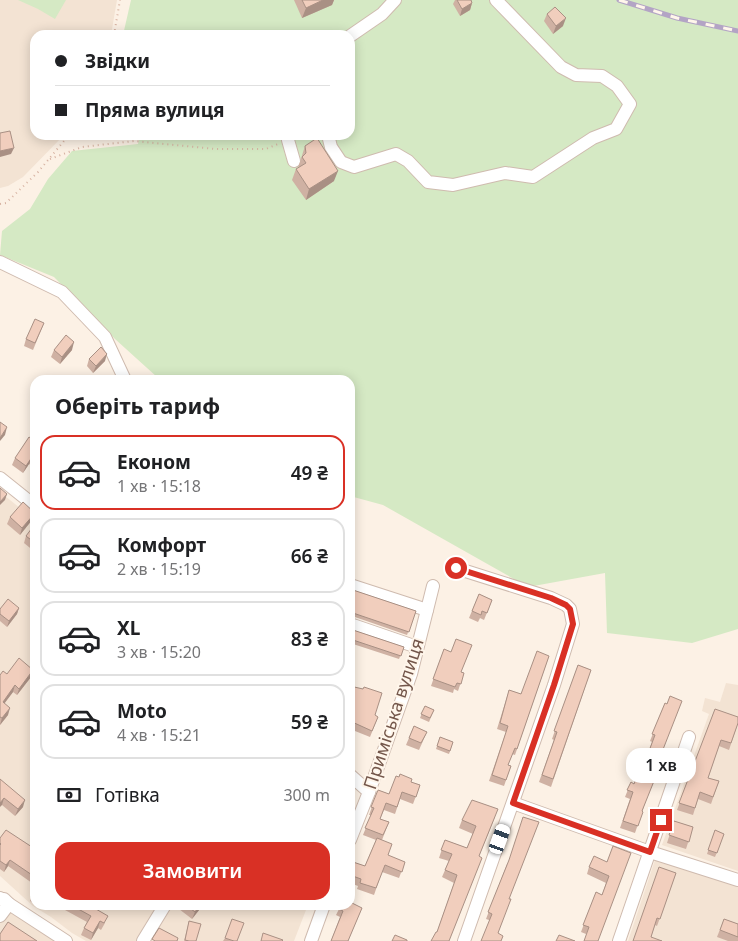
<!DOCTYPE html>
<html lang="uk">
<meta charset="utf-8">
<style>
body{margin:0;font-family:"Noto Sans",sans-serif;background:#f6f6f6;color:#202124;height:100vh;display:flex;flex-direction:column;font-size:19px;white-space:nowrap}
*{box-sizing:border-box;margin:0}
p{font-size:16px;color:#757577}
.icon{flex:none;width:28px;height:28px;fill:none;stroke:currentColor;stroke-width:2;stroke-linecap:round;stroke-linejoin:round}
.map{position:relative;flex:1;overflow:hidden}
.side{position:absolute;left:30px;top:375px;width:325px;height:535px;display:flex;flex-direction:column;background:#fff;border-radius:15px;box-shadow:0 2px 12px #0003}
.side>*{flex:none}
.banner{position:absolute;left:30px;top:30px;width:325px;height:110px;border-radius:15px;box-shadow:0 2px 12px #0003;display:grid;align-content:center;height:110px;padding:0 25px;background:#fff}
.end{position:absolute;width:22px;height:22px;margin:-11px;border:6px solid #d93025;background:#fff;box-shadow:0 0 0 2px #fff}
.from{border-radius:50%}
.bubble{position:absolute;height:35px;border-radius:15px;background:#fff;box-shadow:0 2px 12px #0003;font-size:16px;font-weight:600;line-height:35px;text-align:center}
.car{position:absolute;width:15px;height:30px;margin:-15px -8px;border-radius:6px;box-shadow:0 0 4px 1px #0007;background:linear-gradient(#fff 24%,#345 0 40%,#fff 0 76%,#345 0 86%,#fff 0)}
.banner b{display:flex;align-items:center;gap:18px;height:48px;font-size:19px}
.banner b+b{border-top:1px solid #e0e0e0}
.banner i{width:12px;height:12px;background:#202124}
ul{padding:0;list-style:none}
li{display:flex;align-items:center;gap:15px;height:75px;margin:0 10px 8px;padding:0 15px;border:2px solid #e0e0e0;border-radius:15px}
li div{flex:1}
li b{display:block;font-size:19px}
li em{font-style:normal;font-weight:600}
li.active{border-color:#d93025}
li>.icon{width:45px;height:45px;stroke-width:1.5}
h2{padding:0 25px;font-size:22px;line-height:60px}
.pay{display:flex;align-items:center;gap:12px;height:55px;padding:0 25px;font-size:19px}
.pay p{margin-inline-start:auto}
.primary-button{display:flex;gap:10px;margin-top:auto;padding:10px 25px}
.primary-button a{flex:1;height:58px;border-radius:15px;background:#d93025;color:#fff;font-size:20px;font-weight:600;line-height:58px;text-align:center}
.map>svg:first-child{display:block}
.residential{fill:#f3e3d3}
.green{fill:#d5e9c4}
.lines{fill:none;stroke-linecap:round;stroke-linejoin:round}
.minor-casing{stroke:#cfbbaf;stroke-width:14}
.path{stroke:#d6b1a0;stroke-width:2;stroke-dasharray:1 4;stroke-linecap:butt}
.minor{stroke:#fff;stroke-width:12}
.rail-casing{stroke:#b3a4c5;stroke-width:5}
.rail{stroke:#fff6eb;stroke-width:3;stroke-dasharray:9;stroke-linecap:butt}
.wall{fill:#cfb1a3}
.shaded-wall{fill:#a99084}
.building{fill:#f1cebd;stroke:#a99084}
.route{stroke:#d93025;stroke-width:6}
.labels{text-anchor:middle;stroke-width:4;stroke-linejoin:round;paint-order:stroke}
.street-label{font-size:18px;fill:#74574b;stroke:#fff6eb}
</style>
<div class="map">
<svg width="738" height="941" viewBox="0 0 738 941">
<rect width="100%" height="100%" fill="#fcf1e5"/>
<!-- residential -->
<g class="residential">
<path d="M0,0h117l-6,35h-76v100h26v3l-38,39 -15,9 -8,2z"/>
<path d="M0,492l35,28v385h265l6,5 -12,31h-208l-14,-8 -21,-16 -18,-11 -33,-30z"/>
<path d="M726,683l12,2v186l-76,-26 47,-131 -7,-3 3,-13 15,4z"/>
<path d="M656,857l82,30v54h-110z"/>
<path d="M10,908l50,33h-60v-19z"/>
</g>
<!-- green -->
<g class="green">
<path d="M18,0h48l-11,19 -17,-10z"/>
<path d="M131,0h607v629l-46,14 -85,-10 -2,-60 -77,14 -145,-82 -33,-9v-116h-192l-1,-3 -42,-38 -61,-62 -54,-22 2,-24 28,-22 18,-30 24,-28 66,-7 2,-9h210v-100h-227z"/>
</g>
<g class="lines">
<!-- minor casing -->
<g class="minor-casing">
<g id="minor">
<path d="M350,36l32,-22 13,-14"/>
<path d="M289,135l-1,5 6,21"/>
<path d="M328,135l3,12 10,15 13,5 42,-13 12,7 20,21 25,3 52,-12 28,4 60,-39 23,-9 14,-25 -13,-18 -15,-10 -26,-1 -15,-8 -65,-67"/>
<path d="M0,262l62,30 43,45 20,43"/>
<path d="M0,478l35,28"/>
<path d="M456,568l95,30 15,7 4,4 3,15 -19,61 -90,256"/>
<path d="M350,585l77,25"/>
<path d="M350,624l67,23"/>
<path d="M350,775l19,17"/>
<path d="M513,803l137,49 88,28"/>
<path d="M350,840l19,-48 42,-118 22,-88"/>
<path d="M0,898l66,43"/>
<path d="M0,916l9,-12 -5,-5"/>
<path d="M143,941l22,-36"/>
<path d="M311,941l13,-36"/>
<path d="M619,941l70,-204"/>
</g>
</g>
<!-- path -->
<g class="path">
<path d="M114,35l6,-35"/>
<path d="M50,159l32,-12 52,-6 81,8h51l12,-5"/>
<path d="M0,204l6,-1 32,-31 31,-37"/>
</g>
<!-- minor -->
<use href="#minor" class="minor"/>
<!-- rail casing -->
<g class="rail-casing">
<path id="rail" d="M619,0l58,18 61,13"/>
</g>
<!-- rail -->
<use href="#rail" class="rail"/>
</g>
<!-- wall -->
<g class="wall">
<path d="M294,0h40l-2,5 -30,13z"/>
<path d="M455,0h16l1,3 -2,7 -10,6 -7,-12z"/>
<path d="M547,14l16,12 -10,8 -9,-13z"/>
<path d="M305,146l29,35 -28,19 -14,-20 4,-11 2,-1z"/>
<path d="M44,323l-11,27 -9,-4 2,-7z"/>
<path d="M54,350h18l-12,14 -9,-7z"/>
<path d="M89,359l16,2 -12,12 -6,-7z"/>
<path d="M35,441v27l-6,-4 -6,9 -11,-8 3,-7z"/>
<path d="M10,517l22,3 -12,15 -13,-11z"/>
<path d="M35,530v22l-11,-9 2,-7z"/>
<path d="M350,589l66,22 -9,24 -55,-19 -2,1z"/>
<path d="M479,594l13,6 -8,20 -4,-2 -2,4 -9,-4z"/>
<path d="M19,608l-2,6 -10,13 -7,-6v-12z"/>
<path d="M350,629l54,18 -5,12 -49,-16z"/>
<path d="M444,649l17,23 3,1 -6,18 -4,-2 -1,4 -22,-7z"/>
<path d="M549,656l-34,99 -3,-1 -4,11 3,1 -7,20 -15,-5 17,-49 -9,-3 12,-39 12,4z"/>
<path d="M578,665l13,5 -40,117 -12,-5 15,-42 -2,-1z"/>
<path d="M7,674l24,3 -14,18 -4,-3 -9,12 4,11 -8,10v-50z"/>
<path d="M350,686l25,29 3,2 -8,20 -20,-8z"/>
<path d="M665,703l-4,53 -26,77 -15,-5 10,-29 -5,-2 6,-15 3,2 6,-9 12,-33 -2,-1z"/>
<path d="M425,706l9,4 -5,12 -9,-4z"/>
<path d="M715,709l23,14 -9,27 -10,-4 -11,32 11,3 -8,23 -13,-5 -5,16 -16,-5z"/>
<path d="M414,726l13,6 -8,18 -13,-5z"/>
<path d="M440,737l13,5 -4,12 -13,-5z"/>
<path d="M0,779l23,28 -8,9 -13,-11z"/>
<path d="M411,782l9,3 -7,19 -13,-5 -5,15 -11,-4 -4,9 9,3 -7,18 6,16 17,6 -6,16 -17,-6 -8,23 -17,-6 1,-3 -8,-3v-22l15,5 11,-26 -13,-5 8,-20h-2l9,-25 11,4z"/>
<path d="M495,817l-16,39 -42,76 17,-49 -12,-6 7,-16 -10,-3 6,-18 22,8 6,-14 -14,-6 3,-8z"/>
<path d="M674,821l19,6 -7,22 -19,-6z"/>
<path d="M715,830l9,4 -9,23 -8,-3z"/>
<path d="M0,838l35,11v30l-3,4 -24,-17 -4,6 -4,-3z"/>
<path d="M631,853l-45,81 -5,-2 15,-40 6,3 4,-12 -19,-9 2,-7 18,-5z"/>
<path d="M507,864l2,35 -11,34 3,8 -12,-21 -3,-1z"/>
<path d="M676,873l-19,53 -2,-1 -4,12 -18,4z"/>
<path d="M35,891v13l-5,-3z"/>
<path d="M67,905h22l16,18 -4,7 -3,-2 -7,12 -10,-5 3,-7 3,-6 -22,-12z"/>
<path d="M181,905h22l-11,14 -13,-10z"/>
<path d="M362,908l-14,33h-17l9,-24 -4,-2 3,-6z"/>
<path d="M724,919l14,5v17h-10l-11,-4z"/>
<path d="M189,921l7,20h-12z"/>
<path d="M225,938l12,3h-14z"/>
</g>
<!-- shaded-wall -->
<g class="shaded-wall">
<path d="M323,0h11l-2,5 -30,13 4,-10z"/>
<path d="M472,3l-2,7 -10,6 2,-7z"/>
<path d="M566,18l-3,8 -10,8 3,-8z"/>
<path d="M14,148l-3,6 -11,3v-6z"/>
<path d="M338,171l-4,10 -28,19 3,-11z"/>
<path d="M74,342l-2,8 -12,14 2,-7z"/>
<path d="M107,354l-2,7 -12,12 3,-7z"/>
<path d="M7,427l-2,8 -5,6v-3z"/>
<path d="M32,457l-3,7 -6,9 3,-7z"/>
<path d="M7,494l-2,6 -5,5v-3z"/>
<path d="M35,513l-3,7 -12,15 2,-7z"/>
<path d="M19,608l-2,6 -10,13 2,-6z"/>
<path d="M350,613h3l-1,3 -2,1z"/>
<path d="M33,670l-2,7 -14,18 2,-6z"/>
<path d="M15,685l-2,7 -13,17 3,-7z"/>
<path d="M10,708l-2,7 -8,10 2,-7z"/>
<path d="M4,798l-2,7 -2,2v-4z"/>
<path d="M25,800l-2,7 -8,9 3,-7z"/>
<path d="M10,860l-2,6 -4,6 2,-7z"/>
<path d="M200,905h3l-11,14 3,-7z"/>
<path d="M100,921l-2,7 -7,12 2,-7z"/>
</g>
<!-- building -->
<g class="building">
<path d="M302,0h21l-17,8z"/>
<path d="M457,0h14l1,3 -10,6z"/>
<path d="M555,7l11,11 -10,8 -9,-12z"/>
<path d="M10,131l4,17 -14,3v-18z"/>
<path d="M317,138l21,33 -29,18 -13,-20 10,-6 -4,-6 4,-4 -1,-7z"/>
<path d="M35,319l9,4 -9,20 -9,-4z"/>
<path d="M66,335l8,7 -12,15 -8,-7z"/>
<path d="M101,347l6,7 -11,12 -7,-7z"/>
<path d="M0,422l7,5 -7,11z"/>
<path d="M29,437l6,4v18l-3,-2 -6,9 -11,-8z"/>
<path d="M0,488l7,6 -7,8z"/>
<path d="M23,502l12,11 -13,15 -12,-11z"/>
<path d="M32,528l3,2v13l-9,-7z"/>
<path d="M350,589l66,22 -7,21 -56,-19h-3z"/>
<path d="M479,594l13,6 -5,13 -5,-2 -1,4 -9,-4z"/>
<path d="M8,599l11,9 -10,13 -9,-7v-5z"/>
<path d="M350,629l54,18 -3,9 -51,-17z"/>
<path d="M456,639l16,6 -11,27 3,1 -3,11 -4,-1 -2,4 -22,-8 11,-30 7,3z"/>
<path d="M537,651l12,5 -32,93 -2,-1 -7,17 3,1 -5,14 -14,-5 16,-49 -8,-3 9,-33 12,4z"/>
<path d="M19,658l14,12 -14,19 -4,-4 -12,17 7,6 -8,10 -2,-1v-42l3,-4 4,3z"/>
<path d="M578,665l13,5 -38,109 -11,-4 15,-43 -3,-1z"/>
<path d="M350,686l13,3 1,-2 18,6 -7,22 3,2 -6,14 -22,-10v-20l1,-3h-1z"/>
<path d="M670,696l12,5 -20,51 -9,28 1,1 -12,30 1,1 -5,14 -15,-5 10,-29 -6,-2 4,-8 3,2 4,-10 2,1 15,-40 -3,-1 13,-31 2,1z"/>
<path d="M425,706l9,4 -4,8 -9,-4z"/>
<path d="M715,709l23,8v6l-7,20 -10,-3 -13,38 11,3 -6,16 -13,-5 -5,16 -16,-5z"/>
<path d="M414,726l13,6 -6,11 -12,-5z"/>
<path d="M440,737l13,5 -3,9 -13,-5z"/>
<path d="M400,774l12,5 -1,3 9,3 -4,12 -14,-5 -5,15 -11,-4 -6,16 9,3 -6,13 -18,-7 9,-20 -3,-1 7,-17 11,4 7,-18 3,1z"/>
<path d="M0,779l25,21 -7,9 -14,-11 -4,5z"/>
<path d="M472,800l26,9 -19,47 3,2 -33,83h-18l5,-9h1l20,-57 -12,-5 7,-16 -11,-4 4,-10 22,8 9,-22 -14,-6z"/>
<path d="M523,817l16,5 -30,77h2l-13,34 5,3 -2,5h-20l11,-27 -4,-2 21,-52z"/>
<path d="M674,821l19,6 -4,15 -20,-7z"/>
<path d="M6,830l29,19v28l-25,-17 -4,5 -6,-4v-16l1,-1 -1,-1v-5z"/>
<path d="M715,830l9,4 -7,19 -9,-3z"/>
<path d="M377,838l15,6 -4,11 17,7 -3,10 -17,-7 -9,23 -16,-5 1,-4 -11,-4v-14l15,5z"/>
<path d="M613,846l18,7 -33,88h-14l5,-14 -6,-2 13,-33 6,3 7,-19 -20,-9 5,-11 13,6z"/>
<path d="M659,867l17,6 -16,46 -3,-1 -6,19 11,4h-29z"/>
<path d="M35,891v8l-4,-2z"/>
<path d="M350,902l12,6 -14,33h-17l12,-30 -4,-2 2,-4h9z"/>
<path d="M71,905h18l19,11 -4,7 -4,-2 -7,12 -9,-5 7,-12z"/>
<path d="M186,905h14l-5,7z"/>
<path d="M232,919l12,4 -7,18h-3l-9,-3z"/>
<path d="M724,919l14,5v13l-18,-7z"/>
<path d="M189,921l12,3 -5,17h-7l-4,-1z"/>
<path d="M8,922l29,19h-37v-7z"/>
<path d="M159,928l19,10 -1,3h-22l-3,-2z"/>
<path d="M263,933l20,7 -1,1h-21z"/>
<path d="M395,935l12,5v1h-15z"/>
<path d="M559,935l16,6h-19z"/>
</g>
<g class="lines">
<!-- route -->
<path class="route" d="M456,568l95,30 15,7 4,4 3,15 -19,61 -41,118 137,49 11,-32"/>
</g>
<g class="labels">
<!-- street labels -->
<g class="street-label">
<text transform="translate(394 714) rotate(-72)" y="6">Приміська вулиця</text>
</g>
</g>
</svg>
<i class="end from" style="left:456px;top:568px"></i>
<i class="end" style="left:661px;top:820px"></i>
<div class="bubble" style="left:626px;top:748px;width:70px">1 хв</div>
<i class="car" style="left:500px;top:839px;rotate:20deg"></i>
<div class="banner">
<b><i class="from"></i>Звідки</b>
<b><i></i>Пряма вулиця</b>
</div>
<section class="side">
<h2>Оберіть тариф</h2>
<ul>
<li class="active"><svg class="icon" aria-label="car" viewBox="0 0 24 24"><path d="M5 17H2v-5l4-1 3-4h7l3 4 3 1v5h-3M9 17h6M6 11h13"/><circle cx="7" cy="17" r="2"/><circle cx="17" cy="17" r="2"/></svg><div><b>Економ</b><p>1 хв · 15:18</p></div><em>49 ₴</em></li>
<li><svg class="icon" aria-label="car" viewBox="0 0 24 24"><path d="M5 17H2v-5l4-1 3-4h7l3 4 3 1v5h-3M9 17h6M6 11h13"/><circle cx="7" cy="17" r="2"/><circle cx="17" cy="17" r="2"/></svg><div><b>Комфорт</b><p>2 хв · 15:19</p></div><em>66 ₴</em></li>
<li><svg class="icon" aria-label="car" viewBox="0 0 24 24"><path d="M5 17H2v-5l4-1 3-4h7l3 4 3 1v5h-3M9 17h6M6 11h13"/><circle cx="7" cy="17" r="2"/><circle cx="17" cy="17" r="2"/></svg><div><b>XL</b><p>3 хв · 15:20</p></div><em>83 ₴</em></li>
<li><svg class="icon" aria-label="car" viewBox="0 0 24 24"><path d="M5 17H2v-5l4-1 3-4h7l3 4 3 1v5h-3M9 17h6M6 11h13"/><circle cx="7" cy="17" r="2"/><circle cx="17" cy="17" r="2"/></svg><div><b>Moto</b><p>4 хв · 15:21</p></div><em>59 ₴</em></li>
</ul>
<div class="pay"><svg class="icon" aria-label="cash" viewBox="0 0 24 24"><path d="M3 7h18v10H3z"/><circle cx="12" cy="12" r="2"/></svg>Готівка<p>300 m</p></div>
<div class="primary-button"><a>Замовити</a></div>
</section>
</div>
